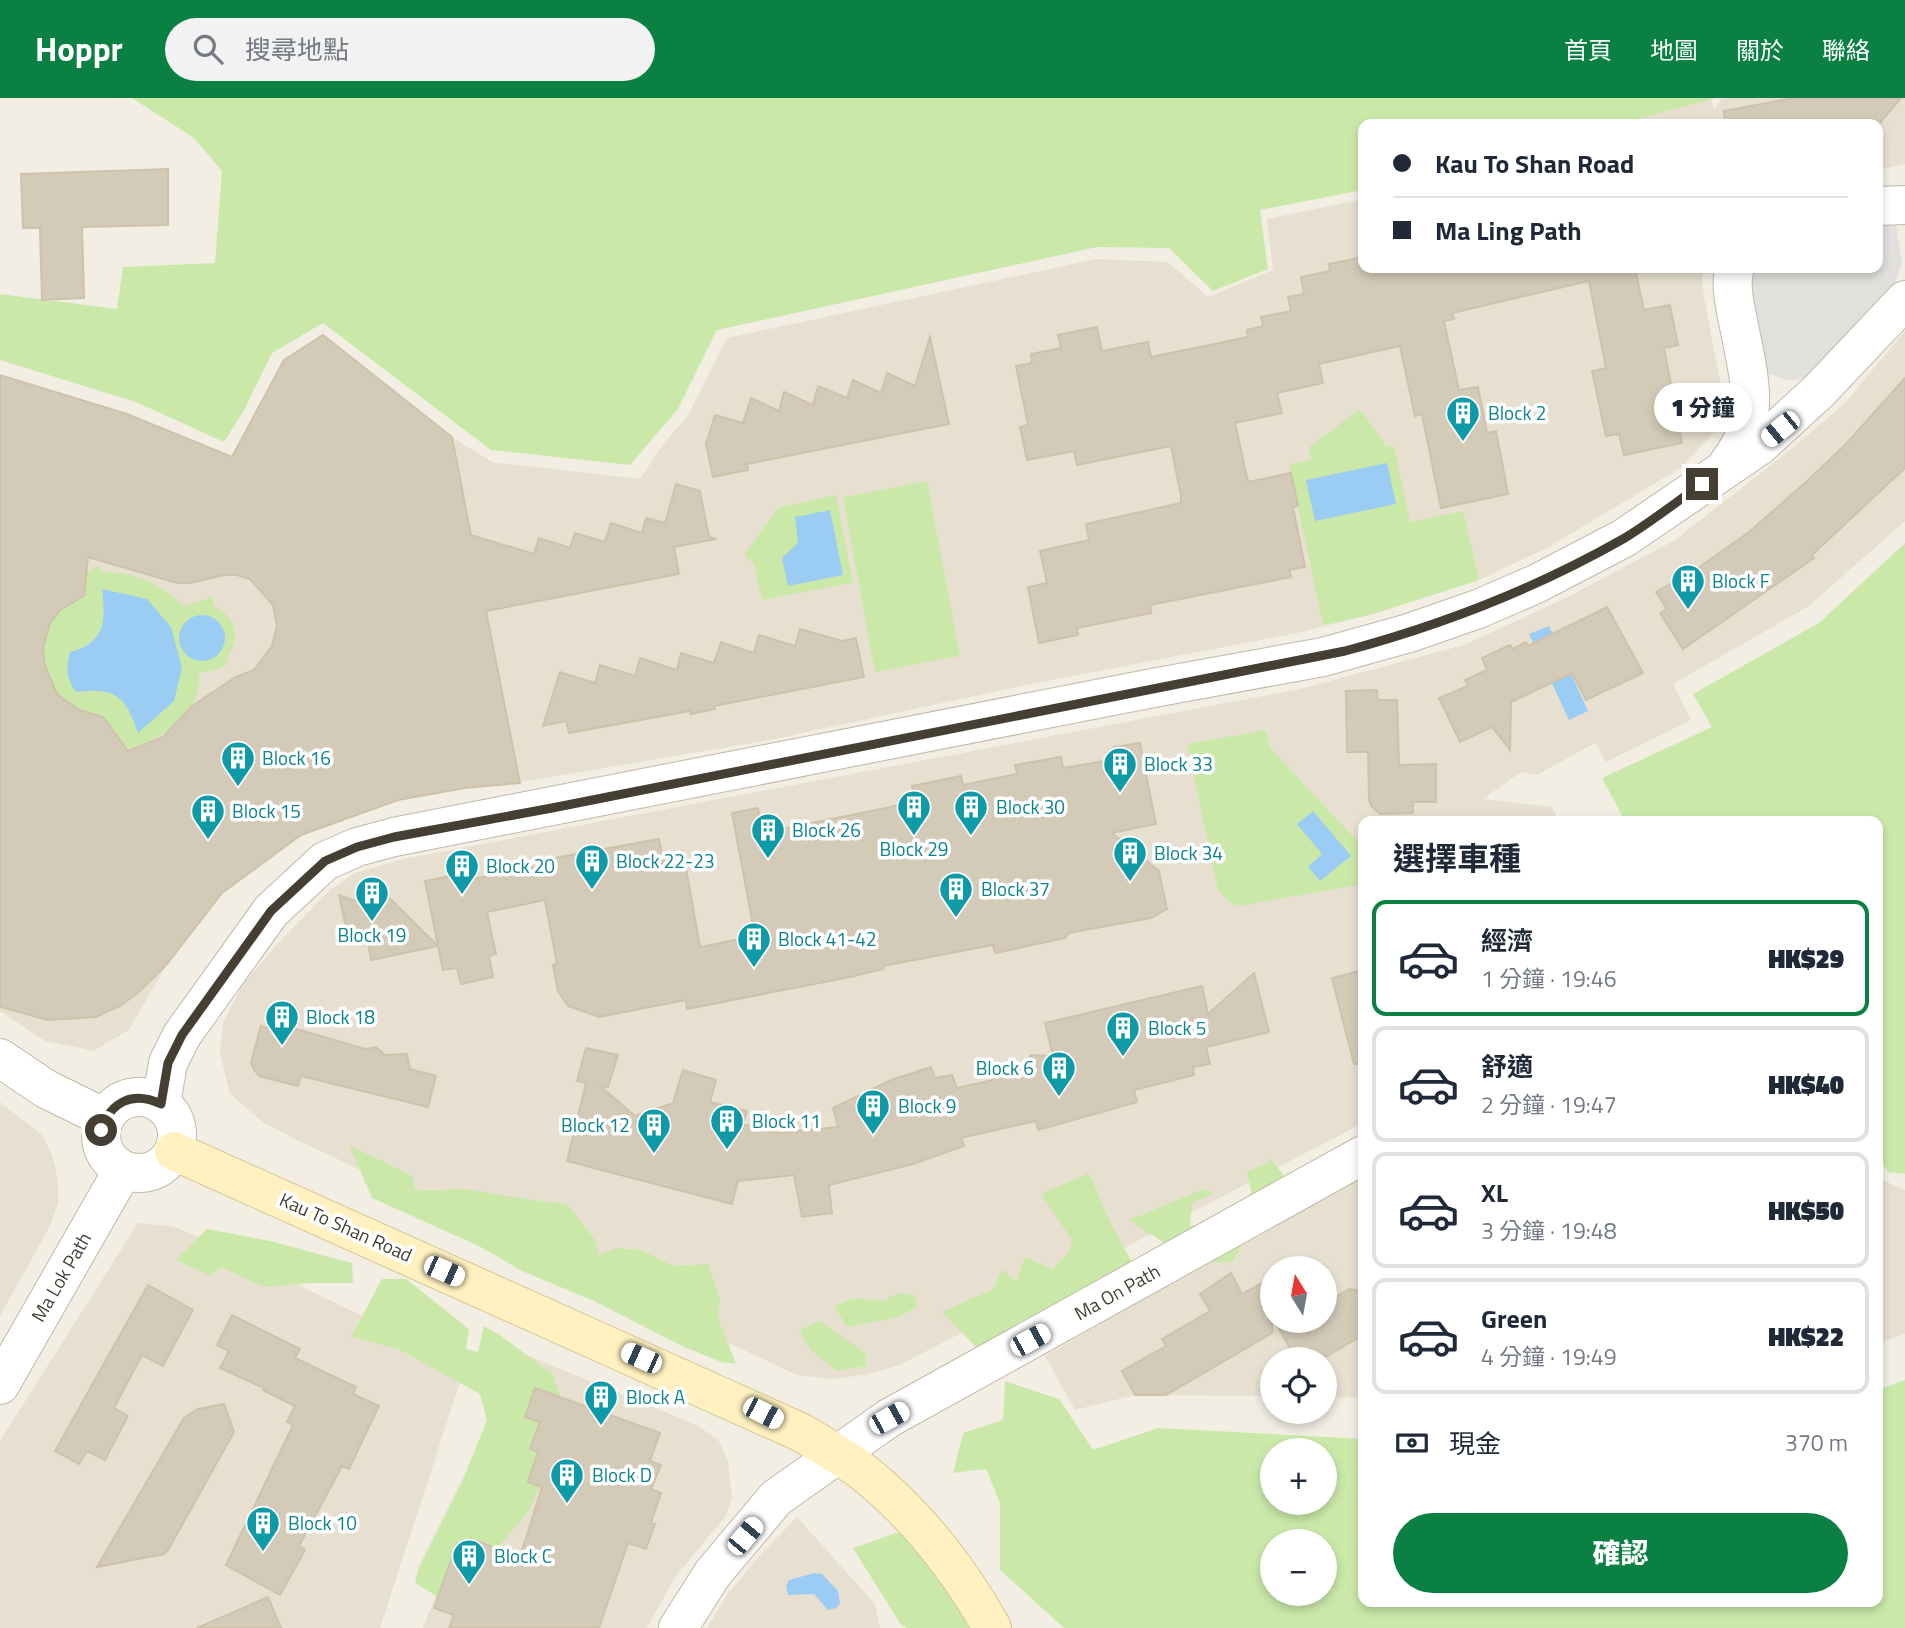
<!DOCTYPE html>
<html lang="zh-TW">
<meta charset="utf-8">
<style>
body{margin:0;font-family:"Titillium Web","Noto Sans TC",sans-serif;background:#f2f2f3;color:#1f2937;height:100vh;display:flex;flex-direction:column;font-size:26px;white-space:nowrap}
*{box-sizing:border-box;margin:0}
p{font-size:23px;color:#747a83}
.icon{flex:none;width:38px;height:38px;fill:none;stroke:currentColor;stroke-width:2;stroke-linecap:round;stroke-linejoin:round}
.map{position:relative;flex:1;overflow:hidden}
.panel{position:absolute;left:1358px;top:718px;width:525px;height:791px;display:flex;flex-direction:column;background:#fff;border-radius:14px;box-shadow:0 4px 10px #0003}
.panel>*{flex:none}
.top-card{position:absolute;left:1358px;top:21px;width:525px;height:154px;border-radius:14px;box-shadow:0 4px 10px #0003;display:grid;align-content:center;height:154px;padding:0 35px;background:#fff}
.needle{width:46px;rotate:349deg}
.tools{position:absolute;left:1260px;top:1158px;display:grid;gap:14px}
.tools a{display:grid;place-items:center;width:77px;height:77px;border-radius:50%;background:#fff;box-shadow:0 4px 10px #0003;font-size:35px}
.end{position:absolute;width:32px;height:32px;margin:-16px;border:9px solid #443e33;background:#fff;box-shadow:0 0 0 4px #fff}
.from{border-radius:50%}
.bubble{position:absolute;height:49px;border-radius:24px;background:#fff;box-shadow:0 4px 10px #0003;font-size:23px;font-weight:800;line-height:49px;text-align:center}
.car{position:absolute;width:21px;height:42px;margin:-21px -10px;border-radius:9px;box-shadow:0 0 5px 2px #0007;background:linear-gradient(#fff 24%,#345 0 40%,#fff 0 76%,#345 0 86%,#fff 0)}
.top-card b{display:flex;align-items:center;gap:24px;height:66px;font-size:26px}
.top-card b+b{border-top:2px solid #e0e1e3}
.top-card i{width:18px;height:18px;background:#1f2937}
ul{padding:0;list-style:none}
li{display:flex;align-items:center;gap:21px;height:116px;margin:0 14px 10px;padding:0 21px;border:4px solid #e0e1e3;border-radius:14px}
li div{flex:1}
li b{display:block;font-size:26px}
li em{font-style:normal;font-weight:800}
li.selected{border-color:#0b8043}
li>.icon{width:63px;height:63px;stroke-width:1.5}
h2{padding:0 35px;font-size:32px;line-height:84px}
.pay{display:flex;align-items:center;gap:18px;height:77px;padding:0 35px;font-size:26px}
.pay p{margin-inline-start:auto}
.button{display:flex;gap:14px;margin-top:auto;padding:14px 35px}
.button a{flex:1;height:80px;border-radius:42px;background:#0b8043;color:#fff;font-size:28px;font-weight:800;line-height:80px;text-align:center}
header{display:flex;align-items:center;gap:42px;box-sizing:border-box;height:98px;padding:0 35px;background:#0b8043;color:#fff}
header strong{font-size:33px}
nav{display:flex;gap:38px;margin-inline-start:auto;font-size:24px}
.search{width:490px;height:63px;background:#f2f2f3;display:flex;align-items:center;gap:18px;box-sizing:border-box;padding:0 24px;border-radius:38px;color:#747a83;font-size:26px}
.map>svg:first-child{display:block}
.residential{fill:#e7e0d1;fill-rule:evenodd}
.green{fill:#cae9a9;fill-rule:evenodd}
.parking{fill:#e2e0dc}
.water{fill:#9bccf3}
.building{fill:#d4cab8;stroke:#cfc2ab;stroke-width:2;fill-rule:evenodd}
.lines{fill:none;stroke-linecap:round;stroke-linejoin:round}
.street-casing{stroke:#c1b9a8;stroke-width:40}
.secondary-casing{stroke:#d4c590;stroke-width:40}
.street{stroke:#fff;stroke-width:38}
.secondary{stroke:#fff2c0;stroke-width:38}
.route{stroke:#443e33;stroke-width:9}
.labels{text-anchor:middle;stroke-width:7;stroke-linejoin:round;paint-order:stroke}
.culture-label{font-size:19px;fill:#0d838f;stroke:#fff;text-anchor:start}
.street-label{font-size:19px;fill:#443e33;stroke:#fff}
</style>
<header>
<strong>Hoppr</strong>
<div class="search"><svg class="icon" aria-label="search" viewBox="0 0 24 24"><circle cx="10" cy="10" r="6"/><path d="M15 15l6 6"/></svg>搜尋地點</div>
<nav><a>首頁</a><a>地圖</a><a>關於</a><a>聯絡</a></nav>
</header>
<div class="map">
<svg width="1905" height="1530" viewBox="0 0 1905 1530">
<rect width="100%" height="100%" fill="#f2eee3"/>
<!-- residential -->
<g class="residential">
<path d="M1621,0h90l3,12 8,-12h183v66l-27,6v-46h-311z"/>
<path d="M1363,101v69h341l-2,9 2,20 20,105 -6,26 -36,39 -133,80 -70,33 -109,35 -73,18 -276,53 -251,54 -249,42 -17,-80 -77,14 14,76 -43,8 -97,35 -79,58 -55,71 -38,66 -36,21 -48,-10 -45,-30v-636l127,39 104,43 53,-97 39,-25 129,102 40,25 148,17 24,-36 23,-26 40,-79 369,-79 72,3 40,35 65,-27 -6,-51z"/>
<path d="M1905,233v190l-96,85 -136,78 18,36 -85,42 -11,-19 -58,32 -16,-3 -38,27 69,8 7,14h-196v302l-463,242 -36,10 -34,4 -33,-4 -498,-234 -35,-18 -34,-29 -10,-40 3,-31 20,-39 37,-43 51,-52 24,-16 48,-14 897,-170 164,-44 104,-48 107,-57 119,-93 50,-43z"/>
<path d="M0,1004l42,33 10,20 6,25v22l-7,22 -51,92z"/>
<path d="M1363,1074v226l-38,-1v-37h-53v36l-137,-1 -60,15 -30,-54zM1272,1171h53v52h-53z"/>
<path d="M1878,1080l27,12v144l-27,9z"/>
<path d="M138,1125l34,3 44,18 249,123 -85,261h-380v-187z"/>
<path d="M524,1256l173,71 22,16 9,20 4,36 -6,19 -51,61 -28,51h-224l46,-119z"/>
<path d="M797,1419l78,87 5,24h-173l20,-33 32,-39z"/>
</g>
<!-- green -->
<g class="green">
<path d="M132,0h1584l-96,26h-257v66l-103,20 8,59 -55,22 -44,-43 -72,-1 -380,83 -39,79 -48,56 -139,-15 -168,-127 -51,30 -28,57 -20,32 -88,-40 -136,-42v-66l117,15 6,-42 92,-4 7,-92 -28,-33z"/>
<path d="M1360,311l26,37h8l16,76 53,-11 16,69 -109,35 -47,10 -34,-161 22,-4 -2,-13z"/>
<path d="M927,383l33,175 -85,16 -32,-175z"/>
<path d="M836,397l17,88 -91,17 -8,-36 -10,-9 35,-48z"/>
<path d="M1905,445v631l-17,-2 -10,-16v-335h-253l-23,-43 110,-51 -19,-33 126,-71z"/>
<path d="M99,468l3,7c30,-3 60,11 81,33l29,-9 2,9c21,10 29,33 12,52l3,6 -15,7 -15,1c4,43 -36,67 -72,77l-24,-32 -24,-7 -22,-16 -12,-28 -2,-18 7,-25 10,-13 11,-7 16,-32z"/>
<path d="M1266,632l4,18 93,99v37l-124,22 -8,-3 -13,-13 -31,-146z"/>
<path d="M349,1047l63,31 3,13c23,5 30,-2 49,0 34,5 68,12 103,15l28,36 4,15 17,-7 25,2 32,16 35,-2 12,34 -2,20 18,46 -15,-2 -39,-16 -88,-45 -72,-30 -43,-25 -107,-48z"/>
<path d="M1269,1059l18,22 -33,27 -7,-35 22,-8z"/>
<path d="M1089,1075l18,43 26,48 -186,107 29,-24 -34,-35 51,-23 9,-20 14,13 9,-25 27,12 17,-17 3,-12 -31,-46z"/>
<path d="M1204,1091l10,4 -22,10 -2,23 36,-7 23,13 -17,30 -45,1 -15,-15 -43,-28z"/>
<path d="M207,1131l63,12 82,22 1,20h-44l-45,4 -43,-20 -10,9 -35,-16z"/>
<path d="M382,1181h24l63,50 -3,20 12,3 6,-26 16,9 52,39 15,40 -22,63 -17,35 -78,92 -35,-21 3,-14 46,-92 23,-57 -7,-26 -82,-45 -47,-12z"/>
<path d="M898,1195l17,2 2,12 -21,11 -49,9 -13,-21 22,-8 27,3z"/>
<path d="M820,1223l45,32 2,13 -30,5 -26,-21 -12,-20z"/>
<path d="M1905,1282v248h-841l-64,-58v-67l-14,-34 -33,4 10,-40 40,-13 2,-39 54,18 34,51 65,-22 205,11v162h515v-211zM1272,1353h53v52h-53zM1272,1444h53v52h-53z"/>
<path d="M896,1435l21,4 70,91h-80l-6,-3 -48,-77z"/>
</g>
<!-- parking -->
<path class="parking" d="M1895,120l7,45 -8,24 -91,92 -15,1 -26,-8 -13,-81 2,-23h127v-46z"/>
<!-- water -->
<g class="water">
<path d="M1387,365l9,41 -81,17 -9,-41z"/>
<path d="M830,412l13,65 -55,11 -6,-28 16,-15 -3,-26z"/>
<path d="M102,491l45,10 24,28 11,41 -8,33 -36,32c-12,-37 -23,-46 -62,-41 -10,-14 -10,-23 -6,-40 35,-9 36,-30 32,-63z"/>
<circle cx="202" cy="540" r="23"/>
<path d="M1549,528l39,85 -19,9 -40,-86z"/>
<path d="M1313,713l38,45 -31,25 -12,-14 14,-13 -25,-30z"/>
<path d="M814,1475l8,1 16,17 2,13 -4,4 -8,2 -14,-16 -26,1 -2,-9 3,-6z"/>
</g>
<!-- building -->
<g class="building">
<path d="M1794,0h107l-22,26h-154l-1,-13z"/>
<path d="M168,71v56l-86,2 2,71 -42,2 -2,-72h-17l-2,-54z"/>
<path d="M1363,159v11h272l9,42 26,-5 8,40 -14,3 18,95 -58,12 -5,-21 -13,2 -14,-65 14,-3 -17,-87 -137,32 2,6 -10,2 15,69 19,-3 9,46 9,-2 12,63 -67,14 -19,-94 -7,2 -15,-70 -81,18 4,19 -46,10 5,20 -47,10 13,59 43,-9 7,33 -5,1 12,60 -16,3 2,7 -141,28 1,8 -74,15 1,7 -39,8 -11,-56 19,-4 -7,-32 49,-11 -3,-16 95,-21v-7l-10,-50 -94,19 -3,-14 -47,9 -7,-33 8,-2 -12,-59 16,-3 -1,-9 30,-6 -3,-13 39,-8 5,24 46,-9 3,15 97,-20 -1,-7 16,-4 -2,-9 30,-6 -3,-14 16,-3 -3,-17 29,-6 -1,-7z"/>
<path d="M323,237l129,102 19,98 63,19 5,-16 31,10 5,-15 30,9 6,-19 31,10 4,-15 19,5 11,-39 24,7 9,46 7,2 -42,8 5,27 -193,37 34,172 -55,5 -67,12 -97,35 -79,58 -55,71 -29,29 -18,13 -24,11 -48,3 -48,-13v-632l127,39 105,43 52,-97zM88,459l89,26h13l34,-8h13l13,4 23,26 4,21 -5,20 -18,24 -18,7 -44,29 -29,31 -35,14 -25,-34 -24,-7 -22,-16 -12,-28 -2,-18 7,-25 10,-13 24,-14z"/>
<path d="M930,239l19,87 -202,40 1,6 -35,7 -7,-33 9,-29 28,8 8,-25 28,13 5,-19 29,13 5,-19 29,12 6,-18 28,13 6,-20 28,13z"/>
<path d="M1905,280v90l-93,87 2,3 -131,91 -23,-36 7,-4 -11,-17 45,-26 48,-34 57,-50 39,-37z"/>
<path d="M1607,509l36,66 -57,27 -14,-27 -61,29 -1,48 -18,-23 -32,15 -21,-44 29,-12 -3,-6 22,-10 -5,-12 28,-13 3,4 13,-7 2,4z"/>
<path d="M800,531l42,12 14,-3 8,39 -150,29 1,3 -24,5 -1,-3 -121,22 -3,-12 -23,5 17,-54 35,11 5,-18 35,11 5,-18 37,12 4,-17 33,10 7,-21 33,11 5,-18 36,11z"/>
<path d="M1377,592l1,10h19l2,65 37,-1v38h-23v11l-33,1 -8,-7 -3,-7 -1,-48h-21l-1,-61z"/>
<path d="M1140,645l16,81 -44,9 47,38 8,38 -16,9 -83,15 -2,5 -71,15 -2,-8 -110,21v3l-33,8 -163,32 -1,-9 -87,17 -31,-11 -10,-15 -5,-26 4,-1 -12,-64 -58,12 9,42 -7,2 4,21 -32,7 -4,-16 -14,2 -5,-24 -67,14 -3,-20 -13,3 -2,-13 -6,2 -8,-37 33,12 8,-18 58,57 -13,-65 26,-5 1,7 87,-17 -1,-5 121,-22 3,16 21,-4 17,96 55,-11 -23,-123 26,-5 5,25 152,-31 -3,-16 49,-10 2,9 54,-11 -2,-9 46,-8 2,11 54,-9 -3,-12z"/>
<path d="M1363,872v93l-9,1 -22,-86z"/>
<path d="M1254,875l15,59 -63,15 4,17 -17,3 1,8 -60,15 3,12 -99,28 -2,-9 -75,17 3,8 -51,18 -84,21 3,28 -30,4 -8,-42 -56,6 -6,23 -165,-43 19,-78 -9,-2 9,-33 32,7 -10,32 -8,-1 35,30 38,-13 10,-33 33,10 -6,22 37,9 -4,13 34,9 61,-6 -5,-19 58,-28 40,-13 4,11 17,-3 5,13 36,-8 11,-15 18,2 9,-12 22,1 -8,-33 157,-37 6,28z"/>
<path d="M279,926l86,25 11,-2 9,8 22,-1 3,15 26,7 -8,31 -127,-31 -3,10 -39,-10 -6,-8 -2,-6 10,-36 17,4z"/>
<path d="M1231,1175l11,21 22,-12 8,13v38l-106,62h-31l-13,-24 44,-25 -4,-7 48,-28 -10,-17z"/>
<path d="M148,1187l45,25 -30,56 -21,-11 -28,53 14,8 -23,44 -18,-9 -8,13 -24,-13z"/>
<path d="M1349,1191l14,2v44l-43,25h-24l-21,-39h50v-18z"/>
<path d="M232,1217l68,34 -5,9 61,29 -3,7 26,12 -30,63 -7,-3 -43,80 6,4 -25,45 -54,-30 67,-140 -6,-3 8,-16 -32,-16 1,-2 -44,-20 9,-17 -12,-6z"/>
<path d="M535,1290l125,45 -10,28 11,4 -10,24 10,4 -10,30 4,1 -9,25 -18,-6 -29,85h-150l5,-13 -20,-7 23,-65 11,4 3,-8 49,18 22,-70 -14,-5 10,-30 -8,-3 10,-27 -15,-5z"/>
<path d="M224,1306l10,28 -66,118 -4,4 -67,13 87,-149 14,-9z"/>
<path d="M268,1499l13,31h-84z"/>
</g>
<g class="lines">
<!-- street casing -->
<g class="street-casing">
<g id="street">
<path d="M1878,108l27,-1"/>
<path d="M1726,369c6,-9 13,-18 17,-28 16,-38 1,-85 -6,-123 -3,-16 -7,-32 -2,-48"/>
<path d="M0,960l46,31 59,29"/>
<circle cx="139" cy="1037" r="38"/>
<path d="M161,1006l7,-41 14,-28 89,-124 54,-50 32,-14 37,-10 759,-149 170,-31 86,-24 69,-24 58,-25 88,-46 135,-92 60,-55 86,-91"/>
<path d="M0,1287l123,-215"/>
<path d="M678,1530l35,-55 63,-75 113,-80 474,-263"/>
</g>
</g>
<!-- secondary casing -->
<g class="secondary-casing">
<path id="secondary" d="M174,1053l626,281c21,12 43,25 63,40 52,41 97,98 129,156"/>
</g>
<!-- street -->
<use href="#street" class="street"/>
<!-- secondary -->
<use href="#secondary" class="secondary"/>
</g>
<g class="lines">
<!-- route -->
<path class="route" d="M101,1032c10,-29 32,-39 60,-26l7,-41 14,-28 89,-124 54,-50 32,-14 37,-10 158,-29 793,-157c97,-26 190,-62 278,-112 27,-16 53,-37 79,-55"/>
</g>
<!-- icons -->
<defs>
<g id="building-pin" transform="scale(1.75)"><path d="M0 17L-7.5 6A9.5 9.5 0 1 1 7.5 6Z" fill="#0f9aa8" stroke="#fff"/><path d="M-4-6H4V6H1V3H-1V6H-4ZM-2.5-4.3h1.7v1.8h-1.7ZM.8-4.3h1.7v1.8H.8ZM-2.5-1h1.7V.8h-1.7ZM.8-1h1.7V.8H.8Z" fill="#fff"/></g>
</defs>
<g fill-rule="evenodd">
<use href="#building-pin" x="1463" y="315"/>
<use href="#building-pin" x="1688" y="483"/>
<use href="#building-pin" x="238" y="660"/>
<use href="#building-pin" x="1120" y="666"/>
<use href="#building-pin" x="914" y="709"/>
<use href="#building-pin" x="971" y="709"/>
<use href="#building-pin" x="208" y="713"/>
<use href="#building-pin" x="768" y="732"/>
<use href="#building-pin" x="1130" y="755"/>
<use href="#building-pin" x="592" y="763"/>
<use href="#building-pin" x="462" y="768"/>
<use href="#building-pin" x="956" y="791"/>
<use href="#building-pin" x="372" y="795"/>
<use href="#building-pin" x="754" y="841"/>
<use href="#building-pin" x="282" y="919"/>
<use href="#building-pin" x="1123" y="930"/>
<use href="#building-pin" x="1059" y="970"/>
<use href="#building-pin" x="873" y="1008"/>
<use href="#building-pin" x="727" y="1023"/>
<use href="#building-pin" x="654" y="1027"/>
<use href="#building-pin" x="601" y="1299"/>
<use href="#building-pin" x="567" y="1377"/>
<use href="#building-pin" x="263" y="1425"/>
<use href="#building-pin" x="469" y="1458"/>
</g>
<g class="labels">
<!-- culture labels -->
<g class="culture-label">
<text x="1488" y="322">Block 2</text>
<text x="1712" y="490">Block F</text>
<text x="262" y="667">Block 16</text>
<text x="1144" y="673">Block 33</text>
<text x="996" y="716">Block 30</text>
<text x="232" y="720">Block 15</text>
<text x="792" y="739">Block 26</text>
<text x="914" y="758" text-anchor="middle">Block 29</text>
<text x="1154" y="762">Block 34</text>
<text x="616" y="770">Block 22-23</text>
<text x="486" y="775">Block 20</text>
<text x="981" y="798">Block 37</text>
<text x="372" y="844" text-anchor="middle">Block 19</text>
<text x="778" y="848">Block 41-42</text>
<text x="306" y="926">Block 18</text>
<text x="1148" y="937">Block 5</text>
<text x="1034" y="977" text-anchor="end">Block 6</text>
<text x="898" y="1015">Block 9</text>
<text x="752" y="1030">Block 11</text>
<text x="630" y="1034" text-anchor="end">Block 12</text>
<text x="626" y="1306">Block A</text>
<text x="592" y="1384">Block D</text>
<text x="288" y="1432">Block 10</text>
<text x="494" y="1465">Block C</text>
</g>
<!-- street labels -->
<g class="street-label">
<text transform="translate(346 1129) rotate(24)" y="7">Kau To Shan Road</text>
<text transform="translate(61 1179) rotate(-60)" y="7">Ma Lok Path</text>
<text transform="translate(1117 1194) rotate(-29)" y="7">Ma On Path</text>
</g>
</g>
</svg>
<div class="tools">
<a><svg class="needle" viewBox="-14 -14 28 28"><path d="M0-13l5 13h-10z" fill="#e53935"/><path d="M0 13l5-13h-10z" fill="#747a83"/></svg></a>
<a><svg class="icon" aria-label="locate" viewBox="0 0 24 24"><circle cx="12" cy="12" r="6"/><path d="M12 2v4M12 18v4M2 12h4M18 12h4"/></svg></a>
<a>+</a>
<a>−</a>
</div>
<i class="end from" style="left:101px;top:1032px"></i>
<i class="end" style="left:1702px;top:386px"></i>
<div class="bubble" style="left:1654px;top:285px;width:98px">1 分鐘</div>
<i class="car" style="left:1780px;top:331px;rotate:231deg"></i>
<i class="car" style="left:444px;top:1173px;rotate:114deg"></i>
<i class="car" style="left:1030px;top:1242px;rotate:61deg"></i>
<i class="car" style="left:641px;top:1260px;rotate:294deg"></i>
<i class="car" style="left:763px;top:1315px;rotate:117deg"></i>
<i class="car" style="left:889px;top:1320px;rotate:61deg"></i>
<i class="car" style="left:745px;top:1438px;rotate:40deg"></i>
<div class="top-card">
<b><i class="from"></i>Kau To Shan Road</b>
<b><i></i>Ma Ling Path</b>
</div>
<section class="panel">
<h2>選擇車種</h2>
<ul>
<li class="selected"><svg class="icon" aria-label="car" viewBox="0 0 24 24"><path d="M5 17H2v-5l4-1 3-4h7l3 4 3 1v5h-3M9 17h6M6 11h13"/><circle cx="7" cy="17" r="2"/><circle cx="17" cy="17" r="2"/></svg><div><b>經濟</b><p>1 分鐘 · 19:46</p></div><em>HK$29</em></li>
<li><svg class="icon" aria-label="car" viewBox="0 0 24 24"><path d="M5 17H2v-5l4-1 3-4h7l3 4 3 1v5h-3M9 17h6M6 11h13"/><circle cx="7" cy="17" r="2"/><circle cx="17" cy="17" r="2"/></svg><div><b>舒適</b><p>2 分鐘 · 19:47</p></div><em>HK$40</em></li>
<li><svg class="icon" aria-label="car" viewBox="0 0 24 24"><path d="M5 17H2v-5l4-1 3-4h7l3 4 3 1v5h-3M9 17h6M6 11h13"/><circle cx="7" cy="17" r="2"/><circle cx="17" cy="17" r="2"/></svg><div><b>XL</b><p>3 分鐘 · 19:48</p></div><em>HK$50</em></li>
<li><svg class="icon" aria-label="car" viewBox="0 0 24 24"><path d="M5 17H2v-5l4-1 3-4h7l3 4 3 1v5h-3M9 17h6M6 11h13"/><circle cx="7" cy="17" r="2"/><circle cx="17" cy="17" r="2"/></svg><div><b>Green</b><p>4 分鐘 · 19:49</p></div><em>HK$22</em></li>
</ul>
<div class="pay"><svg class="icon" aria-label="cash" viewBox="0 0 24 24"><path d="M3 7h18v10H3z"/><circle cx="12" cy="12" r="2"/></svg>現金<p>370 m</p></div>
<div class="button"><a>確認</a></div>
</section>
</div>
